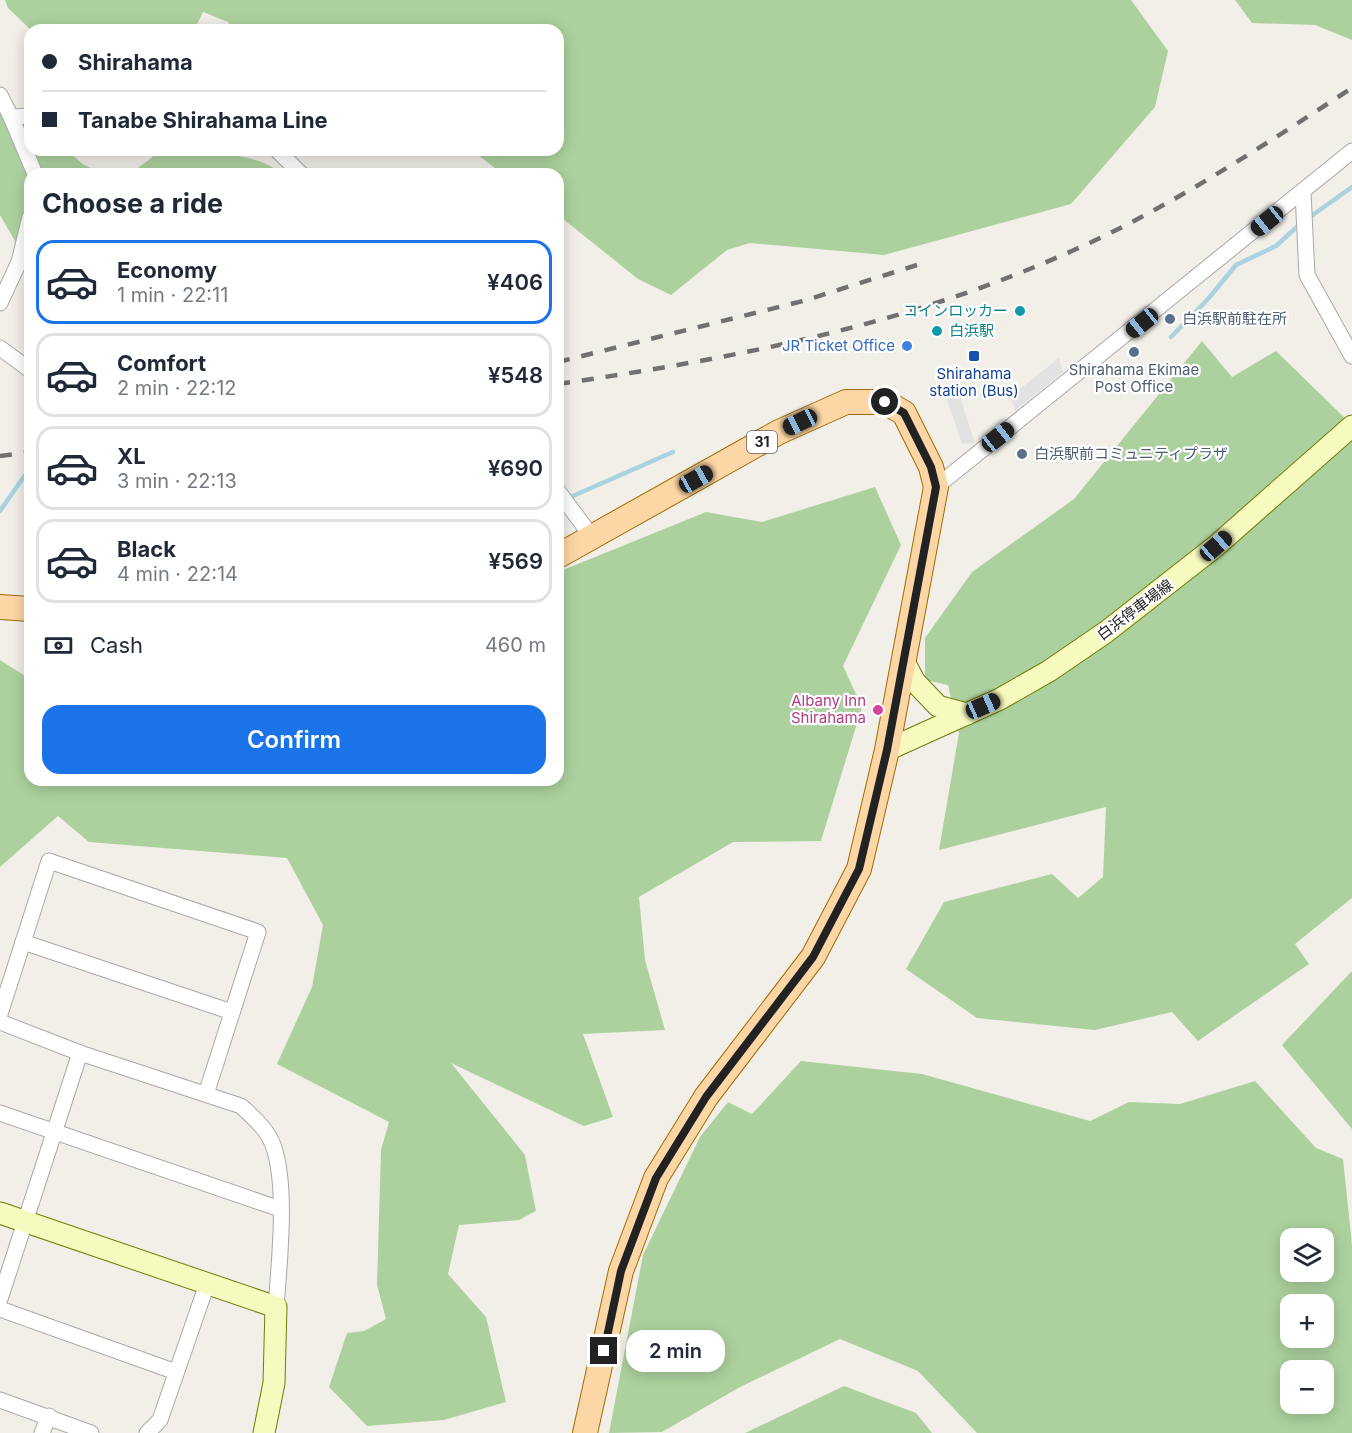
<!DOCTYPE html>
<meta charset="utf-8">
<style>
body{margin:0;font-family:Inter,"Noto Sans JP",sans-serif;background:#f2f2f3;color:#1f2937;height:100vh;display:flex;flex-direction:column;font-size:22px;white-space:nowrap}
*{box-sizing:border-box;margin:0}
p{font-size:20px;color:#747a83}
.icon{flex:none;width:33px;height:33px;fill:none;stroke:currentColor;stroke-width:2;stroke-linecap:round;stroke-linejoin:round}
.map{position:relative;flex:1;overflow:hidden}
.panel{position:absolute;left:24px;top:168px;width:540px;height:618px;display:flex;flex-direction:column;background:#fff;border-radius:18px;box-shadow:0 3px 15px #0003}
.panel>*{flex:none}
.hud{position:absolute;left:24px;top:24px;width:540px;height:132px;border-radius:18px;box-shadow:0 3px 15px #0003;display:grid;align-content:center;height:132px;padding:0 18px;background:#fff}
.buttons{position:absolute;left:1280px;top:1228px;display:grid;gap:12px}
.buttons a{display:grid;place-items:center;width:54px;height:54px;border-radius:12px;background:#fff;box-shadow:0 3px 15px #0003;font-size:30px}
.end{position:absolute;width:27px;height:27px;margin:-14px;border:8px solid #222;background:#fff;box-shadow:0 0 0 3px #fff}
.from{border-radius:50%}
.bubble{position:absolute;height:42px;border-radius:18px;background:#fff;box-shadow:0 3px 15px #0003;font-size:20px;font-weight:600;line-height:42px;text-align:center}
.car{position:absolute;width:18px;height:36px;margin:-18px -9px;border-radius:8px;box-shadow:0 0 4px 2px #0007;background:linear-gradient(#222 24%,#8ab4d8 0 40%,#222 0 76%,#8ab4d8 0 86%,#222 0)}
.hud b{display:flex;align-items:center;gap:21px;height:57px;font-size:22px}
.hud b+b{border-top:2px solid #e0e1e3}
.hud i{width:15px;height:15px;background:#1f2937}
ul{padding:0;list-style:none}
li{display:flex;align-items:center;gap:18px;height:84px;margin:0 12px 9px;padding:0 6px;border:3px solid #e0e1e3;border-radius:18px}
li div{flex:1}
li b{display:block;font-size:22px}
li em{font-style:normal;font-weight:600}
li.on{border-color:#1a73e8}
li>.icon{width:54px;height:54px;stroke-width:1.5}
h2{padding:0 18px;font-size:27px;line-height:72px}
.pay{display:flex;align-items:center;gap:15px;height:66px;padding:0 18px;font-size:22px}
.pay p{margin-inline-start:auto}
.button{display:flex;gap:12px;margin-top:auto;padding:12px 18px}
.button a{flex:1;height:69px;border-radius:18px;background:#1a73e8;color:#fff;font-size:24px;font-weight:600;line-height:69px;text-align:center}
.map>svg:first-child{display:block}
.forest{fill:#add19e;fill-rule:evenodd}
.parking{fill:#e2e2e2}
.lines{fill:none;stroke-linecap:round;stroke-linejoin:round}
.stream{stroke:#aad3df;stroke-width:4.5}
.street-casing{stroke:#a9a9a9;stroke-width:17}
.secondary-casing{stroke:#707d05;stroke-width:23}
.primary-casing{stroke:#a06b00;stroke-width:26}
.street{stroke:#fff;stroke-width:15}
.secondary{stroke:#f7fabf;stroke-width:21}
.primary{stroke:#fcd6a4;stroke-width:24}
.rail{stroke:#707070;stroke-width:4.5;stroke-dasharray:12 12;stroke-linecap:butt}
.route{stroke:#222;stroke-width:8}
.culture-dot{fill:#0f9aa8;stroke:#fff;stroke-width:2}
.service-dot{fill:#5c6f8a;stroke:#fff;stroke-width:2}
.shop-dot{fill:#3f7fe0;stroke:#fff;stroke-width:2}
.transit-dot{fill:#1a4fb4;stroke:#fff;stroke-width:2}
.hotel-dot{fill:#d1479c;stroke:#fff;stroke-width:2}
.labels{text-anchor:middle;stroke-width:4.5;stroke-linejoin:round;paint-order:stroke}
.shield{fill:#fff;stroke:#646464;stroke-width:1.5}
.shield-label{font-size:14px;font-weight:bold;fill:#222}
.culture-label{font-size:15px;fill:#0d838f;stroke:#fff;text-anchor:end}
.service-label{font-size:15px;fill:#4e5e75;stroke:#fff;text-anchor:start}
.shop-label{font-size:15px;fill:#366cbe;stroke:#fff;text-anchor:end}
.transit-label{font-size:15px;fill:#164399;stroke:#fff}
.street-label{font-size:15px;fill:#222;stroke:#fff}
.hotel-label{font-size:15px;fill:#b23c85;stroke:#fff;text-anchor:end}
</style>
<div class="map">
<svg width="1352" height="1433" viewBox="0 0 1352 1433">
<rect width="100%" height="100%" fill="#f2efe9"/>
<!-- forest -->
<g class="forest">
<path d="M5,0h1126l37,51 -13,56 -84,97 -187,51 -134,-12 -23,7 -56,45 -33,-16 -80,-64v-41h-55l-24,-18 -38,-6h117v-120h-324l-6,-8 -25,-10 -9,18h-163l-23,-22z"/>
<path d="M1235,0h117v40l-37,-15 -63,-2z"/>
<path d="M0,96l30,24v30h36l17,14 19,10h-72v93l-30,-52z"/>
<path d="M159,152c35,1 96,-3 122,22h-151z"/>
<path d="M1202,341l30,36 44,-26 76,74v473l-57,46 14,20 -111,77 -26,-29 -77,18 -118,-12 -71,-49 38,-67 108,-28 26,24 25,-21 3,-70 -167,43 20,-117 -11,-48 -23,-5v-42l47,-66 102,-73z"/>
<path d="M875,487l26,58 -58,121 19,41 -41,134 -88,1 -94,55 6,63 20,70 -82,4 30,83 -29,9 -133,-63 74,92 11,56 -17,9 -60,5 -11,49 38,43 20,85 -62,18 -77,6 -38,-39 18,-54 17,-2 22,-12 -9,-34 4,-135 8,-28 -112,-58 35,-77 11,-62 -36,-67 -198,-16 -31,-26 -58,51v-207l30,19v101h528v-208l148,-60 56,10z"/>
<path d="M1352,971v158l-70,-84z"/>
<path d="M801,1061l121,13 168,47 39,-19 51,2 75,-23 61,67 27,11 9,86v188h-375l-59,-62 -78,-32 -100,48 -78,45 -53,1 34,-178 57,-118 28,-35 24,12zM1290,1239h33v33h-33zM1290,1305h33v33h-33zM1290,1371h33v33h-33z"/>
<path d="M844,1386l72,27 16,20h-187z"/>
</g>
<!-- parking -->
<g class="parking">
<path d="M1059,358l4,14 -48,39 -4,-15z"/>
<path d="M945,394h14l16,49 -13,1z"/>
</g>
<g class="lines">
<!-- stream -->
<g class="stream">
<path d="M1307,219l45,-32"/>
<path d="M1171,337l37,-38 28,-34 40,-19 24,-22"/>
<path d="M566,499l107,-47"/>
<path d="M0,511l30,-43"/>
</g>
<!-- street casing -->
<g class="street-casing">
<g id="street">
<path d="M0,95l11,22 19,-1"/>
<path d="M11,117l24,57"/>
<path d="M277,150l24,24"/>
<path d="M1303,192l4,83 45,81"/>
<path d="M0,303l19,-41 11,-45"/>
<path d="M0,348l30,22"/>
<path d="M936,487l416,-336"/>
<path d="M558,491l34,46"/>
<path d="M23,942l209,70"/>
<path d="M0,1014l49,-153 209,71 -52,162"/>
<path d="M0,1022l80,31 161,53c13,12 26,23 32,39 15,41 6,119 3,162"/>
<path d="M0,1113l280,96"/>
<path d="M0,1299l80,-246"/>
<path d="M0,1309l176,63"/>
<path d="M0,1400l91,33"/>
<path d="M42,1433l7,-17"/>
<path d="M147,1433l13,-13 47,-136"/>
</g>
</g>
<!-- secondary casing -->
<g class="secondary-casing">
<g id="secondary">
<path d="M903,660l12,22 23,24 29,8"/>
<path d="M887,750l113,-51 49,-28 57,-39 110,-86 136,-120"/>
<path d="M0,1213l276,94 -2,76 -10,50"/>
</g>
</g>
<!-- primary casing -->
<g class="primary-casing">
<g id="primary">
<path d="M558,556l221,-124 67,-30h39l19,11 27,54 5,20 -49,263 -28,119 -46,88 -107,140 -50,81 -35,93 -36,162"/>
<path d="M0,607l30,2"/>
</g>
</g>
<!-- street -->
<use href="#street" class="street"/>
<!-- secondary -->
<use href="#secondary" class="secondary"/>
<!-- primary -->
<use href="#primary" class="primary"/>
<!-- rail -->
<g class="rail">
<path d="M558,362l245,-61 114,-36"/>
<path d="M558,384c179,-26 350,-59 516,-134 99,-44 188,-104 278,-162"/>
<path d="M0,456l30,-4"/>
</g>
</g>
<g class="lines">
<!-- route -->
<path class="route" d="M604,1351l17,-80 35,-93 50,-81 107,-140 46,-88 28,-119 49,-263 -5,-20 -27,-54 -19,-11"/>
</g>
<!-- markers -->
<g class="culture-dot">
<circle cx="1020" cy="311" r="6"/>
<circle cx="937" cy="331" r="6"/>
</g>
<g class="service-dot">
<circle cx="1170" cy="319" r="6"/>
<circle cx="1134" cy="352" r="6"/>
<circle cx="1022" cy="454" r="6"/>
</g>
<circle class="shop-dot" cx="907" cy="346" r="6"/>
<rect class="transit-dot" x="968" y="350" width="12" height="12" rx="3"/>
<circle class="hotel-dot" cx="878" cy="710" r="6"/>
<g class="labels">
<!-- shield labels -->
<rect class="shield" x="747" y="431" width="30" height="22" rx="4.5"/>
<g class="shield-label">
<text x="762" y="447">31</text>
</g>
<!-- culture labels -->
<g class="culture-label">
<text x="1008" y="316">コインロッカー</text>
<text x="949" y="336" text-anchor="start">白浜駅</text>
</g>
<!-- service labels -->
<g class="service-label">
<text x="1182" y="324">白浜駅前駐在所</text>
<text x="1134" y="375" text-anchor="middle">Shirahama Ekimae<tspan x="1134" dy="17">Post Office</tspan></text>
<text x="1034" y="459">白浜駅前コミュニティプラザ</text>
</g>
<!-- shop labels -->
<g class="shop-label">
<text x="895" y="351">JR Ticket Office</text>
</g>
<!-- transit labels -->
<g class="transit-label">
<text x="974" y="379">Shirahama<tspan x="974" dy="17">station (Bus)</tspan></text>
</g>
<!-- street labels -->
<g class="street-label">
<text transform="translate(1135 610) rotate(-37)" y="5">白浜停車場線</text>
</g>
<!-- hotel labels -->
<g class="hotel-label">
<text x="866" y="706">Albany Inn<tspan x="866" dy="17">Shirahama</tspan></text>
</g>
</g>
</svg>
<div class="buttons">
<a><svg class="icon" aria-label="layers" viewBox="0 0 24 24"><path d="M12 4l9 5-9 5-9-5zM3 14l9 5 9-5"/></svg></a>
<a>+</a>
<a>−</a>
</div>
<i class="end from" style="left:885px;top:402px"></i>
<i class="end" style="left:604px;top:1351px"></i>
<div class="bubble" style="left:626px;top:1330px;width:99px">2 min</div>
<i class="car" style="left:1267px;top:221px;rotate:231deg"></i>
<i class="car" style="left:1142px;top:323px;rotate:231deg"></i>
<i class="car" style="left:800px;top:422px;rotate:244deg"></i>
<i class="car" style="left:998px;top:437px;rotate:52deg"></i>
<i class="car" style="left:696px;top:479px;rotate:61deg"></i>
<i class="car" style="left:1216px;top:546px;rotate:49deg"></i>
<i class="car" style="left:983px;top:706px;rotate:66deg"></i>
<div class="hud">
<b><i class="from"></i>Shirahama</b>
<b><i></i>Tanabe Shirahama Line</b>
</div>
<section class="panel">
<h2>Choose a ride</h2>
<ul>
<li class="on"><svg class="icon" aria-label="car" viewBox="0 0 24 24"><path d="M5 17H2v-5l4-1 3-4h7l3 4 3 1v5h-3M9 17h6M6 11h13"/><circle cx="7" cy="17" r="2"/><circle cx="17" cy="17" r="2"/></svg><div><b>Economy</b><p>1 min · 22:11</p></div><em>¥406</em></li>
<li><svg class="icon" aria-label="car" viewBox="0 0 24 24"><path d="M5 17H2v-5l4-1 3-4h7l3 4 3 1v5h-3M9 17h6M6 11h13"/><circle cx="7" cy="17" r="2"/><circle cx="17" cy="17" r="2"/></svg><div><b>Comfort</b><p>2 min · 22:12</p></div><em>¥548</em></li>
<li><svg class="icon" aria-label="car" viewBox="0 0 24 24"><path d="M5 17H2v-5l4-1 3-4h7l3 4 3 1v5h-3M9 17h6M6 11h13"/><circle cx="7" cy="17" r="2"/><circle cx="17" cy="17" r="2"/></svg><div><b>XL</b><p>3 min · 22:13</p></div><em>¥690</em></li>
<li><svg class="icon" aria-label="car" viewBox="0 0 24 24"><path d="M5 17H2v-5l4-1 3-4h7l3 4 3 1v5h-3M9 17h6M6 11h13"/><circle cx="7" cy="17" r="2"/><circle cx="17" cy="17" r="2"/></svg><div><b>Black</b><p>4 min · 22:14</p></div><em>¥569</em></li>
</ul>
<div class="pay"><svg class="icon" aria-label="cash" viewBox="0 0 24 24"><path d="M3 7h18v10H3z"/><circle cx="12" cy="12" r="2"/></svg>Cash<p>460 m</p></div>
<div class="button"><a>Confirm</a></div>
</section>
</div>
